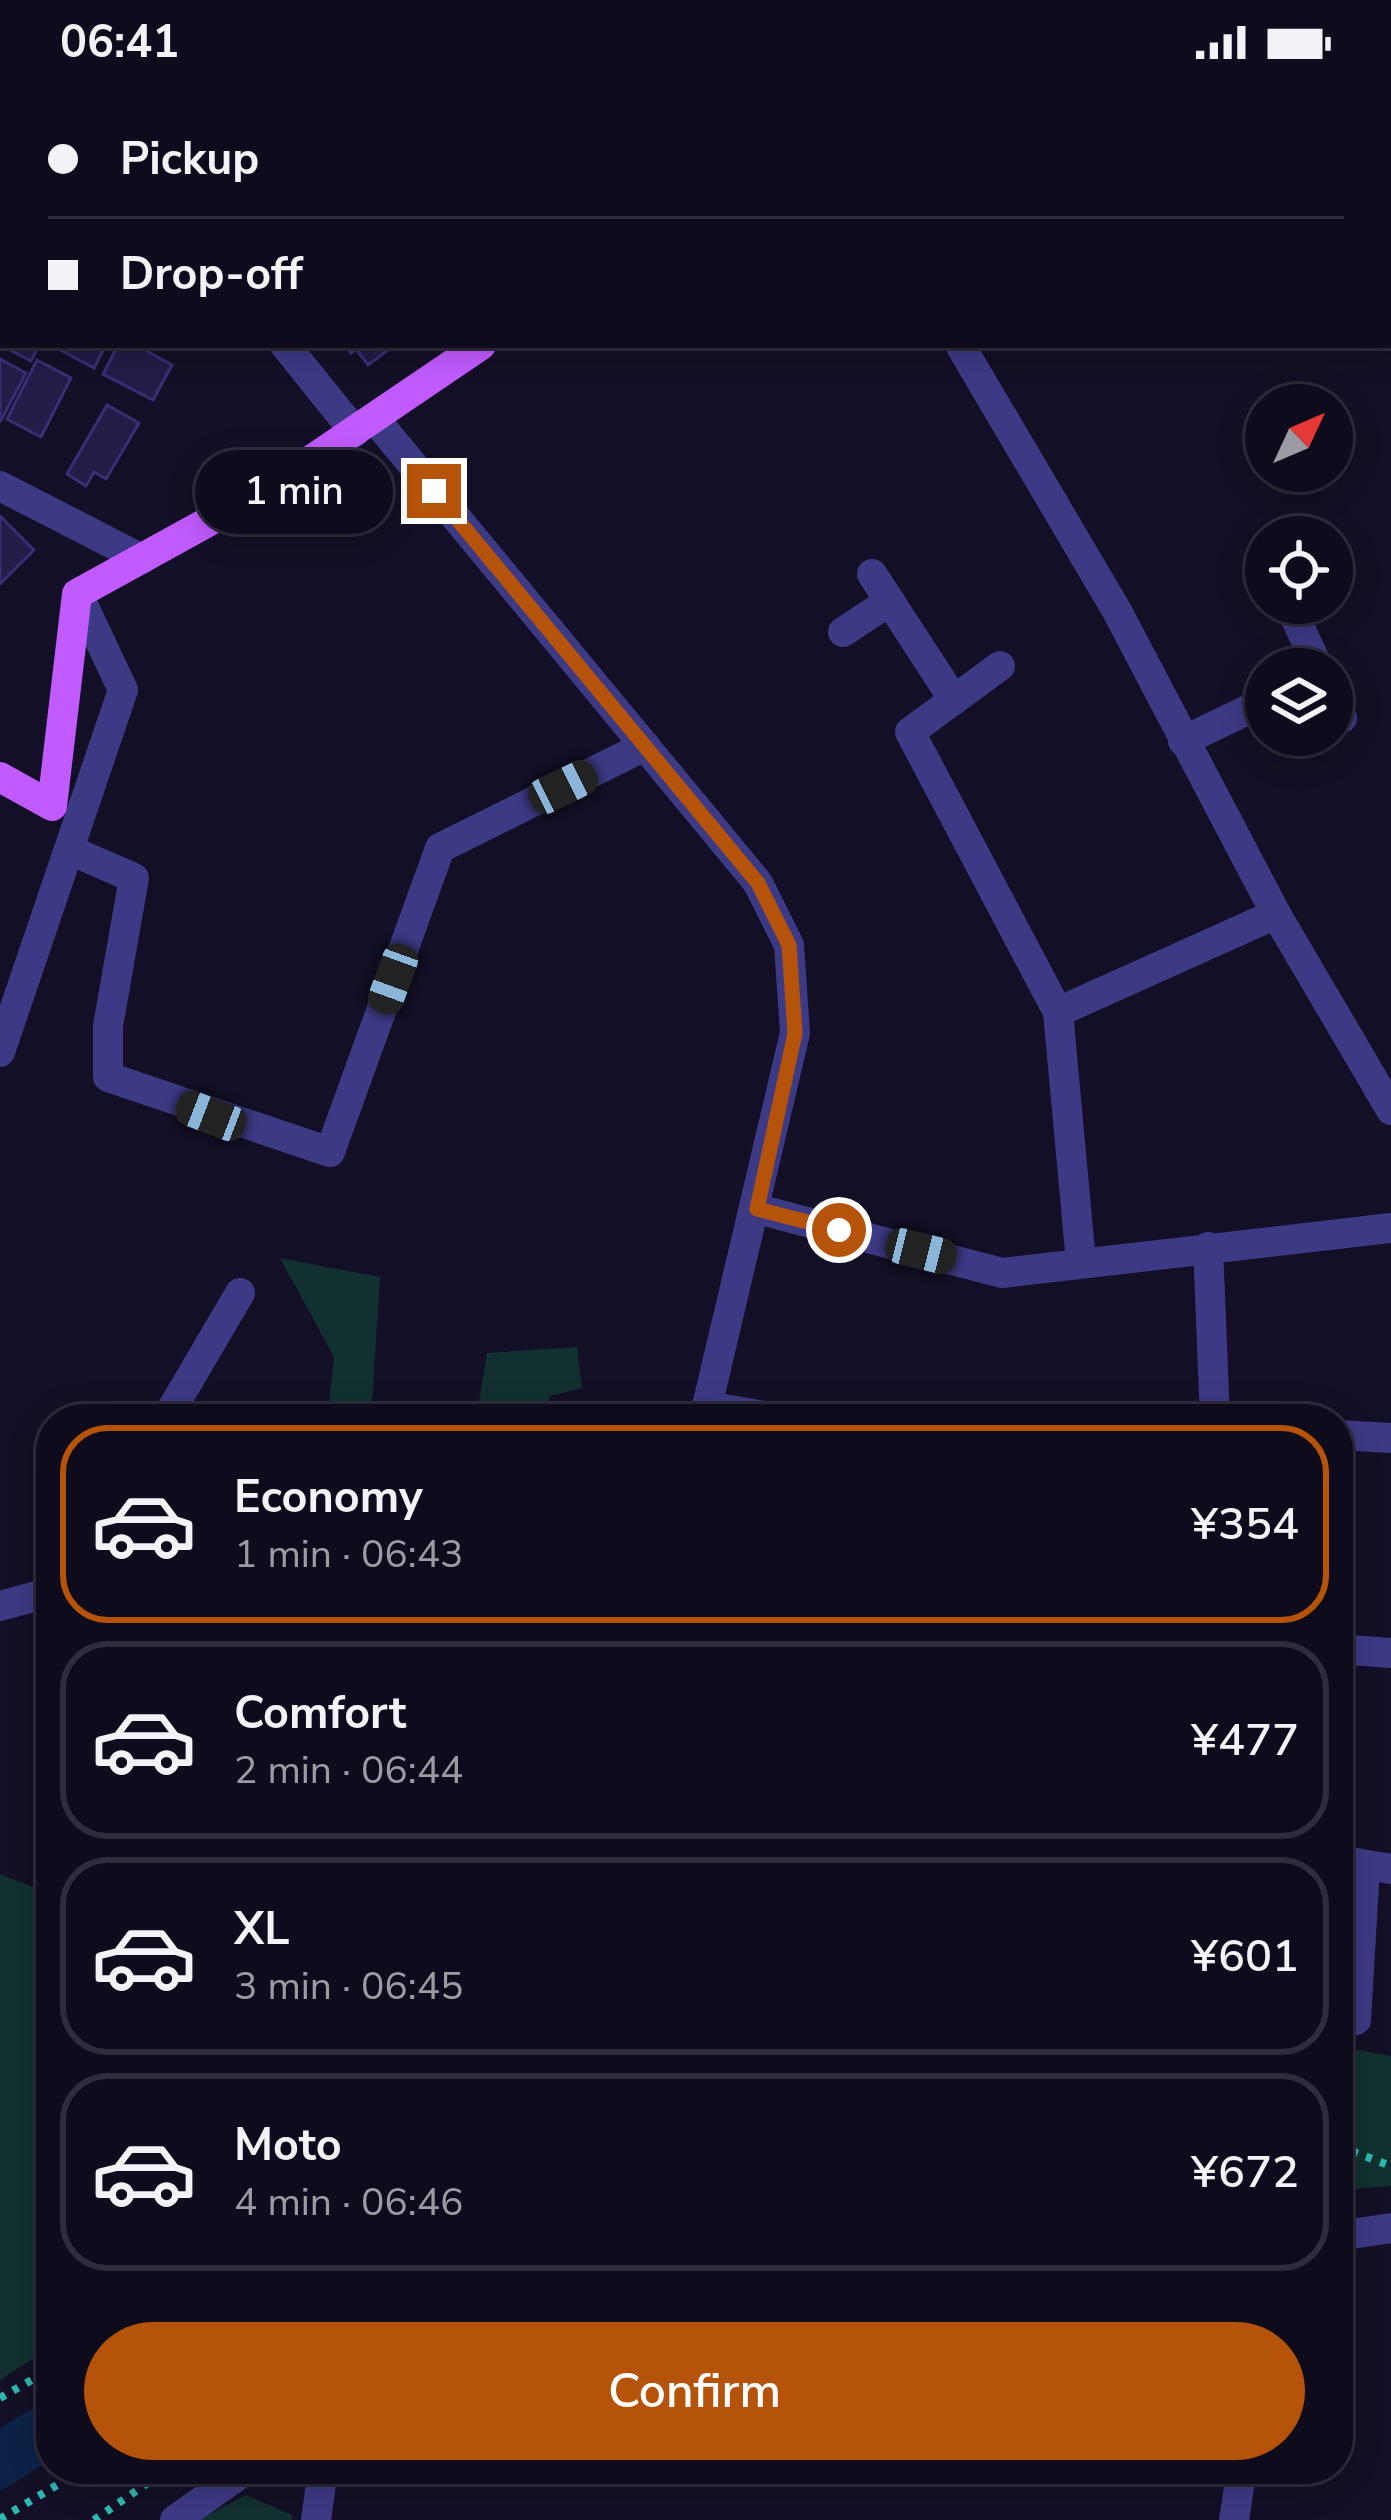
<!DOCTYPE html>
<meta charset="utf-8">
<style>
body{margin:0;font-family:"Nunito Sans",sans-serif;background:#1c1929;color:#f1f3f6;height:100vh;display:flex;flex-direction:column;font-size:45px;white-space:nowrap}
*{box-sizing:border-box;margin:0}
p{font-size:39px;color:#9b9ba3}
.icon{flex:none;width:66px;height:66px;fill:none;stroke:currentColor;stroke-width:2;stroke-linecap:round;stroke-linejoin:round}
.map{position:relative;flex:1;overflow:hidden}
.panel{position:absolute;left:36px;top:1320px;width:1317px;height:1080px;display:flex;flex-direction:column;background:#0e0b1c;border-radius:48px;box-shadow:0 6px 30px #0003,0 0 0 3px #2e2b3b}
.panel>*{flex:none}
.guide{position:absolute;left:0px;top:0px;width:1392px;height:264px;box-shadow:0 6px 30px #0003,0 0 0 3px #2e2b3b;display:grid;align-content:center;height:264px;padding:0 48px;background:#0e0b1c}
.needle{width:78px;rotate:46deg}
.controls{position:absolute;left:1245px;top:300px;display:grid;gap:24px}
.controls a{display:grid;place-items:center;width:108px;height:108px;border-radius:50%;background:#0e0b1c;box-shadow:0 6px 30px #0003,0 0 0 3px #2e2b3b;font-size:60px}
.end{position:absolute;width:54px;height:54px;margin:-27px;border:15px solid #b45309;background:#fff;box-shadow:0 0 0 6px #fff}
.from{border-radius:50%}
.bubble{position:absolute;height:84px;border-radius:42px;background:#0e0b1c;box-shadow:0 6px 30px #0003,0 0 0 3px #2e2b3b;font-size:39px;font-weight:600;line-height:84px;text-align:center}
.car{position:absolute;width:36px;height:72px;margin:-36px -18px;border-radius:15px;box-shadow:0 0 9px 3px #0007;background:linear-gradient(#222 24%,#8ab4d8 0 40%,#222 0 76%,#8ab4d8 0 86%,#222 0)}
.guide b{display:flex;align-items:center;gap:42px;height:114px;font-size:45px}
.guide b+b{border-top:3px solid #2e2b3b}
.guide i{width:30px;height:30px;background:#f1f3f6}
ul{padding:21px 0 0;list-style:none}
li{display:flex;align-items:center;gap:36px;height:198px;margin:0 24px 18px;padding:0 24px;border:6px solid #2e2b3b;border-radius:48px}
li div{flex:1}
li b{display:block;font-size:45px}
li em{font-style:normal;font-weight:600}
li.current{border-color:#b45309}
li>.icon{width:108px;height:108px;stroke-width:1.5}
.button{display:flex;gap:24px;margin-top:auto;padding:24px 48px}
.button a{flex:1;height:138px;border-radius:72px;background:#b45309;color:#fff;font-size:48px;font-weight:600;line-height:138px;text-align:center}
.status{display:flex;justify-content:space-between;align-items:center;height:84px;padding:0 60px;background:#0e0b1c;direction:ltr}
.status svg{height:33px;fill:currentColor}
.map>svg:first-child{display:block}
.green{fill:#12302f}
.water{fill:#0c2248}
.building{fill:#241b47;stroke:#3b2d73;stroke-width:3}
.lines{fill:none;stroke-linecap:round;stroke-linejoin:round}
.path{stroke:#2fb8b0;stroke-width:8;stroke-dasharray:6 9;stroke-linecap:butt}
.minor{stroke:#3d3a85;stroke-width:30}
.major{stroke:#c25bff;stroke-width:30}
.route{stroke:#b45309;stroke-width:15}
</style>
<div class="status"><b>06:41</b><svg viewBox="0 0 49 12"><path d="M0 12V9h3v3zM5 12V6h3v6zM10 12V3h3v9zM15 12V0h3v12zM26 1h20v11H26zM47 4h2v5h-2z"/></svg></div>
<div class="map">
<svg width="1391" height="2436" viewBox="0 0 1391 2436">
<rect width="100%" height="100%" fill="#130f26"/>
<!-- green -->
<g class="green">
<path d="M280,1174l100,19 -9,142h-44l7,-62z"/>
<path d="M577,1263l5,41 -32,8 -3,23h-71l11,-66z"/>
<path d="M0,1790l51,20v453l-51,33z"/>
<path d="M1338,1962l53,10v130l-53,4z"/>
<path d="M246,2411l46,20 -1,5h-93z"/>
</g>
<!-- water -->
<path class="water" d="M51,2313v63l-51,31v-63z"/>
<!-- building -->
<g class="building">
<path d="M11,261h28l-8,16 -23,-12z"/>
<path d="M51,261h55l-12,23z"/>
<path d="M118,261h33l-4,6 25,14 -19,35 -50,-26z"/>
<path d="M345,261h50l-27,20 -12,-16 -5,4z"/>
<path d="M0,275l26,14 -26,49z"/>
<path d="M37,276l34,18 -30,59 -34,-18z"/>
<path d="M107,321l32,18 -33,56 -12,-7 -8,14 -19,-12z"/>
<path d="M0,432l34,34 -34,34z"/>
</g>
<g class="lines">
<!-- path -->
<g class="path">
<path d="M1338,2062l53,20"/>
<path d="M0,2314l51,-29"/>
<path d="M0,2435l84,-50"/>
<path d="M94,2436l74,-51"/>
</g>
<!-- minor -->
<g class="minor">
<path d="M359,0l2,3"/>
<path d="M104,3l3,-3"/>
<path d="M694,3l2,-3"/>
<path d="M285,261l70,87"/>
<path d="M960,261l157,266 159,303 115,196"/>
<path d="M374,334l384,465 31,62 6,88 -91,386"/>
<path d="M0,402l142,73"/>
<path d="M872,490l82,126"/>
<path d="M1294,531l25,54"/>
<path d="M843,548l47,-31"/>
<path d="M1000,582l-90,66 148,280 23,250"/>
<path d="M1332,612l10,22"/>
<path d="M1183,657l83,-40"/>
<path d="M72,767l62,27 -26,148v51l222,75 110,-304 205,-102"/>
<path d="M1058,928l218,-98"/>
<path d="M0,968l123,-362 -45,-96"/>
<path d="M757,1125l245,64 389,-45"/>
<path d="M1208,1163l7,172"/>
<path d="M707,1322l74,13"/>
<path d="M166,1335l74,-126"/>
<path d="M1338,1351l53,3"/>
<path d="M0,1522l51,-14"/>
<path d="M1338,1565l53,4"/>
<path d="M1338,1776l53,9"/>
<path d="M1338,1938l18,-2 9,-153"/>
<path d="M1338,2152l53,-8"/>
<path d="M175,2436l72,-51"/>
<path d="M316,2436l7,-51"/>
<path d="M1234,2436l8,-51"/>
</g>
<!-- major -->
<g class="major">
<path d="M843,3l5,-3"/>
<path d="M0,693l52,29 25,-212 196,-108 208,-141"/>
</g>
</g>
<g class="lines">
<!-- route -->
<path class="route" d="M434,407l324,392 31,62 6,88 -38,176 82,21"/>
</g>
</svg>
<div class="controls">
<a><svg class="needle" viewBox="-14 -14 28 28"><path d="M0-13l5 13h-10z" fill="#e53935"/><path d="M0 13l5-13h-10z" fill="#9b9ba3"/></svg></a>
<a><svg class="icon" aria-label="locate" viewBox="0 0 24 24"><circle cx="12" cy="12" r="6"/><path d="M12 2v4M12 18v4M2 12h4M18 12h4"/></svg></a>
<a><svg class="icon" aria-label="layers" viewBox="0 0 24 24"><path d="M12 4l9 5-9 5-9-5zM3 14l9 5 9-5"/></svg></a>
</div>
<i class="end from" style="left:839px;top:1146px"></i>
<i class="end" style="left:434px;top:407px"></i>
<div class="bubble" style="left:195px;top:366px;width:198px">1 min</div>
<i class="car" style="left:563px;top:703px;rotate:64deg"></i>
<i class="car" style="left:393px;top:895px;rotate:200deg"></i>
<i class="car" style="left:211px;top:1032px;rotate:291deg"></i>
<i class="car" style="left:921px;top:1167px;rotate:104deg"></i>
<div class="guide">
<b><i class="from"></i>Pickup</b>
<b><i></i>Drop-off</b>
</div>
<section class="panel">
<ul>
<li class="current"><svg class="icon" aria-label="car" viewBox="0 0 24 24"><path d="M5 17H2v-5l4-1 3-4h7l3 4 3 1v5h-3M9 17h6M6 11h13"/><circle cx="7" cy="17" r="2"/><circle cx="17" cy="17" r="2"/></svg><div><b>Economy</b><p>1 min · 06:43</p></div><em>¥354</em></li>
<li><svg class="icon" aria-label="car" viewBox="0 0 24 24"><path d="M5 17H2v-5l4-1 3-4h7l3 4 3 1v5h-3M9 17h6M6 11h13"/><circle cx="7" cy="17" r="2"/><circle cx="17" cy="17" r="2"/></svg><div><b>Comfort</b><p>2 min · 06:44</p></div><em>¥477</em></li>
<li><svg class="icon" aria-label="car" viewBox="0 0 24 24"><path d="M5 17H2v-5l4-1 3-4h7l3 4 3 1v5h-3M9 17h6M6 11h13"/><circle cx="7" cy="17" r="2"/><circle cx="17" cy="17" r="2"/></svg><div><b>XL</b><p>3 min · 06:45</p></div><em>¥601</em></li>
<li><svg class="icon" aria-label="car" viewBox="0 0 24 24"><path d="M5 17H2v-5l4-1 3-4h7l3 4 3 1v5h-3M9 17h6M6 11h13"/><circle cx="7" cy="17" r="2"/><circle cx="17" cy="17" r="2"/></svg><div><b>Moto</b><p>4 min · 06:46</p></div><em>¥672</em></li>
</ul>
<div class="button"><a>Confirm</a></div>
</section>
</div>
